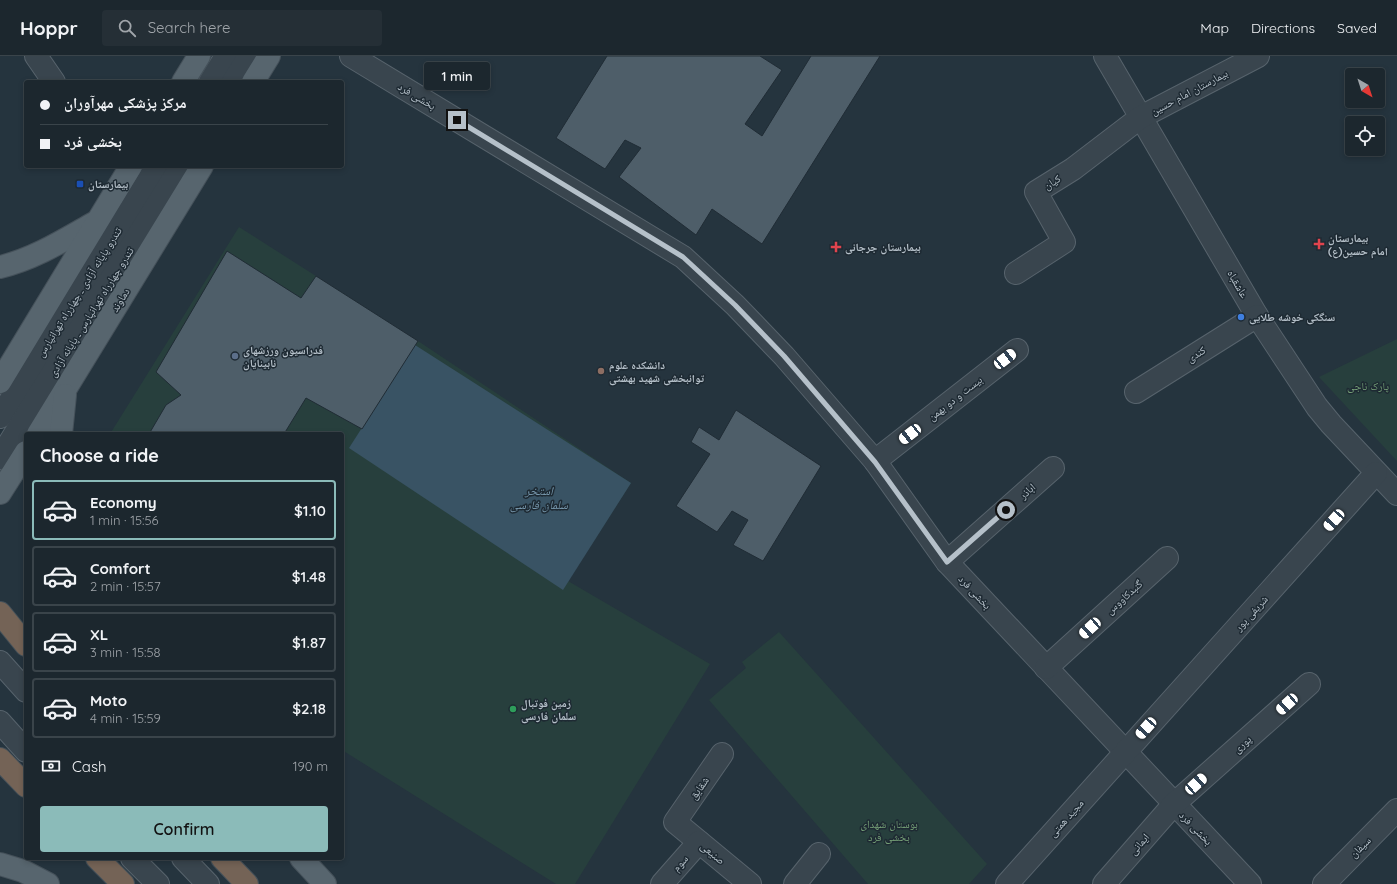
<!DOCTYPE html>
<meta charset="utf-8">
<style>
body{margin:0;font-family:Quicksand,"Noto Naskh Arabic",sans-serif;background:#252f36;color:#f1f3f6;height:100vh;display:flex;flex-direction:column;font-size:15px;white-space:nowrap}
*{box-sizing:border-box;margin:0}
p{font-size:13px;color:#a0a5aa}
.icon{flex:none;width:22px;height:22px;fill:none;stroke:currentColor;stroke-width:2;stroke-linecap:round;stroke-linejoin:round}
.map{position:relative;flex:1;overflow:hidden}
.drawer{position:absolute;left:24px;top:376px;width:320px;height:428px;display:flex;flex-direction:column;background:#1c272e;border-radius:4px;box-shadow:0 2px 6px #0003,0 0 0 1px #3a444a}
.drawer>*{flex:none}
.hud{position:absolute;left:24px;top:24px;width:320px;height:88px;border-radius:4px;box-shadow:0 2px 6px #0003,0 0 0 1px #3a444a;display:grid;align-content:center;height:88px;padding:0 16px;background:#1c272e}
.needle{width:26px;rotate:141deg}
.buttons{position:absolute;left:1345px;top:12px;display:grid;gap:8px}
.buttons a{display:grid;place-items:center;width:40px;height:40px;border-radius:4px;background:#1c272e;box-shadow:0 2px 6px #0003,0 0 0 1px #3a444a;font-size:20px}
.end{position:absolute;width:18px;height:18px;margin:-9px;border:5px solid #b5c0c9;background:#111;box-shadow:0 0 0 2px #111}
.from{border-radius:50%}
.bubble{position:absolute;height:28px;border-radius:4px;background:#1c272e;box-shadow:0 2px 6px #0003,0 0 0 1px #3a444a;font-size:13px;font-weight:600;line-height:28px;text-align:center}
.car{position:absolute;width:12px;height:24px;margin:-12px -6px;border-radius:5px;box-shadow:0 0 3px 1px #0007;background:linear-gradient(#fff 24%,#345 0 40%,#fff 0 76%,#345 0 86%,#fff 0)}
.hud b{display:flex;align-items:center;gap:14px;height:38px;font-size:15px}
.hud b+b{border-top:1px solid #3a444a}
.hud i{width:10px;height:10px;background:#f1f3f6}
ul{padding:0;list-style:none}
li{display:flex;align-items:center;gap:12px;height:60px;margin:0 8px 6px;padding:0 8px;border:2px solid #3a444a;border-radius:4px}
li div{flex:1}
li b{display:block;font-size:15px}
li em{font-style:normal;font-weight:600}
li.selected{border-color:#8bbbb9}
li>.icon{width:36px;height:36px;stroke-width:1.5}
h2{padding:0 16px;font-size:18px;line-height:48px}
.pay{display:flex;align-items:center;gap:10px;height:44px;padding:0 16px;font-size:15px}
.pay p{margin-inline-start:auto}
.button{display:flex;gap:8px;margin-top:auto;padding:8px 16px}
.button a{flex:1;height:46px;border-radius:4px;background:#8bbbb9;color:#111;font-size:16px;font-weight:600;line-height:46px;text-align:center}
header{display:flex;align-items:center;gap:24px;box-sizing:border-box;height:56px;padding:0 20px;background:#1c272e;border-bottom:1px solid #3a444a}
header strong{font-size:19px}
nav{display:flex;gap:22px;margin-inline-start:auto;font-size:14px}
.search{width:280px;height:36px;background:#252f36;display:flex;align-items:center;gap:10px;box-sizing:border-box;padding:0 14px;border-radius:4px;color:#a0a5aa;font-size:15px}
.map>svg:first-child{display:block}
.green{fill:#273f3d}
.water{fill:#395364}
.building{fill:#4e5e69;stroke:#202c35}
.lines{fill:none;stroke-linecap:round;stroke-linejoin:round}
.minor-casing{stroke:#57636c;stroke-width:24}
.major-casing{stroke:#45515a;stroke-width:24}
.highway-casing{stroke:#445059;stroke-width:24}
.minor{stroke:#39454e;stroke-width:22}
.major{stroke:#57656e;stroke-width:22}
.highway{stroke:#746356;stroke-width:22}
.route{stroke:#b5c0c9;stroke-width:5}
.transit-dot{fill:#1a4fb4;stroke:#1e2a33;stroke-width:1.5}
.health-dot{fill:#e0444e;stroke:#1e2a33;stroke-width:1.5}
.shop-dot{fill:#3f7fe0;stroke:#1e2a33;stroke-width:1.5}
.service-dot{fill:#5c6f8a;stroke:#1e2a33;stroke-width:1.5}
.education-dot{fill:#8d6e63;stroke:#1e2a33;stroke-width:1.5}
.leisure-dot{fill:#2e9e5b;stroke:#1e2a33;stroke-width:1.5}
.labels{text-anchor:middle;stroke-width:3;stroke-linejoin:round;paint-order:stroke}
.street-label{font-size:11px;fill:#b5c0c9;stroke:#1e2a33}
.poi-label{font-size:11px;font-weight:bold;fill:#b5c0c9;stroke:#1e2a33;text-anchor:start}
.park-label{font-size:11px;fill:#749e76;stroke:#1e2a33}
.water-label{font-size:12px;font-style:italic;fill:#7696ab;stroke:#1e2a33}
</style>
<header>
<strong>Hoppr</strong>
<div class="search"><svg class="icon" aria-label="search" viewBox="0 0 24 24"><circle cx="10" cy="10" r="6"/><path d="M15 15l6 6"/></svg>Search here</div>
<nav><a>Map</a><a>Directions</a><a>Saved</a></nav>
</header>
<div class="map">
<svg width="1397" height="828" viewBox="0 0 1397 828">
<rect width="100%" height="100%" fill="#25343e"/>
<!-- green -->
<g class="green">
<path d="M239,171l179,114 213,142 -63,98 142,83 -135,220h-19l-214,-134v-316h-232z"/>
<path d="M1397,283v122l-78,-84z"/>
<path d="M779,576l208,232 -18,20h-101l-159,-184 37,-32 -4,-6z"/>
</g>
<!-- water -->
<path class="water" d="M415,289l216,138 -68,107 -214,-142z"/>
<!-- building -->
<g class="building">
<path d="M607,0h153l22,14 -37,54 17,12 49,-80h69l-118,188 -50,-35 -16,26 -77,-58 22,-29 -16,-8 -20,29 -49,-31z"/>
<path d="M227,195l74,47 15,-22 102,65 -56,88 -56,-31 -22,36h-135l17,-29 15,-10 -25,-23z"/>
<path d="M736,354l85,56 -58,95 -30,-16 15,-25 -16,-9 -15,21 -41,-26 34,-52 -19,-12 8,-15 20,13z"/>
</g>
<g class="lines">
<!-- minor casing -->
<g class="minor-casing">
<g id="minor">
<path d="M36,0l18,26"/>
<path d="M351,0l332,201 52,48 49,51 91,105 72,101 303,322"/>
<path d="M1105,0l152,260 60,91 14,17 66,70"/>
<path d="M210,26l16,-26"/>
<path d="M233,26l16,-26"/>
<path d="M1016,217l48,-31 -28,-50 37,-23 68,-52 117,-61"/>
<path d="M1136,336l121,-76"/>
<path d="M0,361l157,-251"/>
<path d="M0,402l181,-292"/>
<path d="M875,405l142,-111"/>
<path d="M947,506l106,-94"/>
<path d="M0,606l26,29"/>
<path d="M1046,612l121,-110"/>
<path d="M0,666l26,29"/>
<path d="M722,698l-47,68 75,62"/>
<path d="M132,802l26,26"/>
<path d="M183,802l25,26"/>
<path d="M662,828l37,-42"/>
<path d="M795,828l24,-30"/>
<path d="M1007,828l369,-411"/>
<path d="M1104,828l70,-80 135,-120"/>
<path d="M1324,828l73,-74"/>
</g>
</g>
<!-- major casing -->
<g class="major-casing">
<g id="major">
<path d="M183,26l16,-26"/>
<path d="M253,26l16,-26"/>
<path d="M0,211c34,-8 64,-27 94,-44"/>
<path d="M0,326l131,-216"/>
<path d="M38,378l164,-268"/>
<path d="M61,378l4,-39"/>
<path d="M0,437l26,-41"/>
<path d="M301,802l24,26"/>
<path d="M0,808l23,7 25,13"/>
</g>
</g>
<!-- highway casing -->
<g class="highway-casing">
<g id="highway">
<path d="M0,557l26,32"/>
<path d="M0,703l26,27"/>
<path d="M97,802l26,26"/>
<path d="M222,802l25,26"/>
</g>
</g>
<!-- minor -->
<use href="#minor" class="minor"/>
<!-- major -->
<use href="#major" class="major"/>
<!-- highway -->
<use href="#highway" class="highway"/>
</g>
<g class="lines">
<!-- route -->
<path class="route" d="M457,64l226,137 52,48 49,51 91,106 72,100 59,-52"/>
</g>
<!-- markers -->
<rect class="transit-dot" x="76" y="124" width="8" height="8" rx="2"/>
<g class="health-dot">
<path d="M1317 182h4v4h4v4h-4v4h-4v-4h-4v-4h4z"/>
<path d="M834 185h4v4h4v4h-4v4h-4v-4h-4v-4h4z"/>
</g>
<circle class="shop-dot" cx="1241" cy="261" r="4"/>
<circle class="service-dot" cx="235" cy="300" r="4"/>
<circle class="education-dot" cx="601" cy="315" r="4"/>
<circle class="leisure-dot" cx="513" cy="653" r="4"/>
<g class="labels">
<!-- street labels -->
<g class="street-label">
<text transform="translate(1189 36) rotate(-28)" y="4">بیمارستان امام حسین</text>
<text transform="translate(417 40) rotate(31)" y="4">بخشی فرد</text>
<text transform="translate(1052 126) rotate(-32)" y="4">کیان</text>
<text transform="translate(1238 228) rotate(60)" y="4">عاشقباه</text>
<text transform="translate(79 236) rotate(-58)" y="4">تندرو پایانه آزادی ـ چهارراه تهرانپارس</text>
<text transform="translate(120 244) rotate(-59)" y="4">دماوند</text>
<text transform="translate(91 256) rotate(-58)" y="4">تندرو چهارراه تهرانپارس ـ پایانه آزادی</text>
<text transform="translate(1196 298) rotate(-32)" y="4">کندی</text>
<text transform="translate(955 342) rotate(-38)" y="4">بیست و دو بهمن</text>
<text transform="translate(1027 435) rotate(-42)" y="4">اباذر</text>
<text transform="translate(975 536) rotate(47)" y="4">بخشی فرد</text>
<text transform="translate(1124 541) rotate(-42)" y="4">گنبدکاووس</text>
<text transform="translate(1251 557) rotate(-48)" y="4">شریفی پور</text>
<text transform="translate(1242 688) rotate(-42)" y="4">پوری</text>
<text transform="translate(699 732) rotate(-55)" y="4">شقایق</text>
<text transform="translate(1066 762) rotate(-48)" y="4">مجید همتی</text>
<text transform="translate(1196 772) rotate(46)" y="4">بخشی فرد</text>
<text transform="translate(1139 788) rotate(-49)" y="4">ایمانی</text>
<text transform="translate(1360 791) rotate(-45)" y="4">سیفان</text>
<text transform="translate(713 797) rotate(40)" y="4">صنیعی</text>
<text transform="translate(680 807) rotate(-48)" y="4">سوم</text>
</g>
<!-- poi labels -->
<g class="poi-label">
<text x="88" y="132">بیمارستان</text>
<text x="1328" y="186">بیمارستان<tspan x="1328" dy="13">امام حسین(ع)</tspan></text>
<text x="845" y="195">بیمارستان جرجانی</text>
<text x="1249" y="265">سنگکی خوشه طلایی</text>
<text x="243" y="298">فدراسیون ورزشهای<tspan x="243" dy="13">نابینایان</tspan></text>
<text x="609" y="313">دانشکده علوم<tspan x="609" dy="13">توانبخشی شهید بهشتی</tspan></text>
<text x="521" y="651">زمین فوتبال<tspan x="521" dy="13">سلمان فارسی</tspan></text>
</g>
<!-- park labels -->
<g class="park-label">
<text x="1368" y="334">پارک ناجی</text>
<text x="889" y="772">بوستان شهدای<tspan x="889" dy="13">بخشی فرد</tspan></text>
</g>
<!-- water labels -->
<g class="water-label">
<text x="539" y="439">استخر<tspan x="539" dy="14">سلمان فارسی</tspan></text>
</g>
</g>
</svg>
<div class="buttons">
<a><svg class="needle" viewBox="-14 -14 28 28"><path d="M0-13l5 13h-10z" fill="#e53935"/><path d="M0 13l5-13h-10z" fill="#a0a5aa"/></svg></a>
<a><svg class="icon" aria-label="locate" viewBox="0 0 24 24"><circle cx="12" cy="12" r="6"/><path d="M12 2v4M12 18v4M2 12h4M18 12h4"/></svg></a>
</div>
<i class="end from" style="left:1006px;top:454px"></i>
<i class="end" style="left:457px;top:64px"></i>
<div class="bubble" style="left:424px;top:6px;width:66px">1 min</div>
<i class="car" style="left:1005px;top:303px;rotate:52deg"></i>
<i class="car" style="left:910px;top:378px;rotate:232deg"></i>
<i class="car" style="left:1334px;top:464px;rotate:222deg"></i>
<i class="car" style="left:1090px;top:572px;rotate:228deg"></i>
<i class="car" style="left:1287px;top:648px;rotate:228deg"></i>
<i class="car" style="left:1146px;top:672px;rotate:222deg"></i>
<i class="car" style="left:1196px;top:728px;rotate:48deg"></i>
<div class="hud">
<b><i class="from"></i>مرکز پزشکی مهرآوران</b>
<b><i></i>بخشی فرد</b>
</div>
<section class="drawer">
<h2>Choose a ride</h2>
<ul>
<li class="selected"><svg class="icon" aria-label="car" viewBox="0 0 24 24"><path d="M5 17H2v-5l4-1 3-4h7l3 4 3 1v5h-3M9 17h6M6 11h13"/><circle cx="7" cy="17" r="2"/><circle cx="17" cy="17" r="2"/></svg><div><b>Economy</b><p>1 min · 15:56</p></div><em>$1.10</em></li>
<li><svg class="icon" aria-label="car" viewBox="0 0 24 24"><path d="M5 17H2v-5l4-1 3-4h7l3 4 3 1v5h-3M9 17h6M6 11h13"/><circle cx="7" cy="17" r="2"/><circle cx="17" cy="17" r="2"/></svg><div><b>Comfort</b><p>2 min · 15:57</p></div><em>$1.48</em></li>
<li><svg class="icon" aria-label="car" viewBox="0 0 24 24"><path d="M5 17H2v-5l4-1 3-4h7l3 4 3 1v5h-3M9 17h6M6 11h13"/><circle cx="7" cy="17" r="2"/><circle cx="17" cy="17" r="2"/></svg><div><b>XL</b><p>3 min · 15:58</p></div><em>$1.87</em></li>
<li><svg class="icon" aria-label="car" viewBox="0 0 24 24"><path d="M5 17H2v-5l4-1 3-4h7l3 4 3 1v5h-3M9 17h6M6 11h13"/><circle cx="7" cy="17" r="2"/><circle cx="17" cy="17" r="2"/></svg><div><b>Moto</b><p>4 min · 15:59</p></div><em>$2.18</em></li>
</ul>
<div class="pay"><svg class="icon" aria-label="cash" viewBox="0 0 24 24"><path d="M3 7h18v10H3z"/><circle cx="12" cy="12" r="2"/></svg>Cash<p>190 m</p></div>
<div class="button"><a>Confirm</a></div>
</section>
</div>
